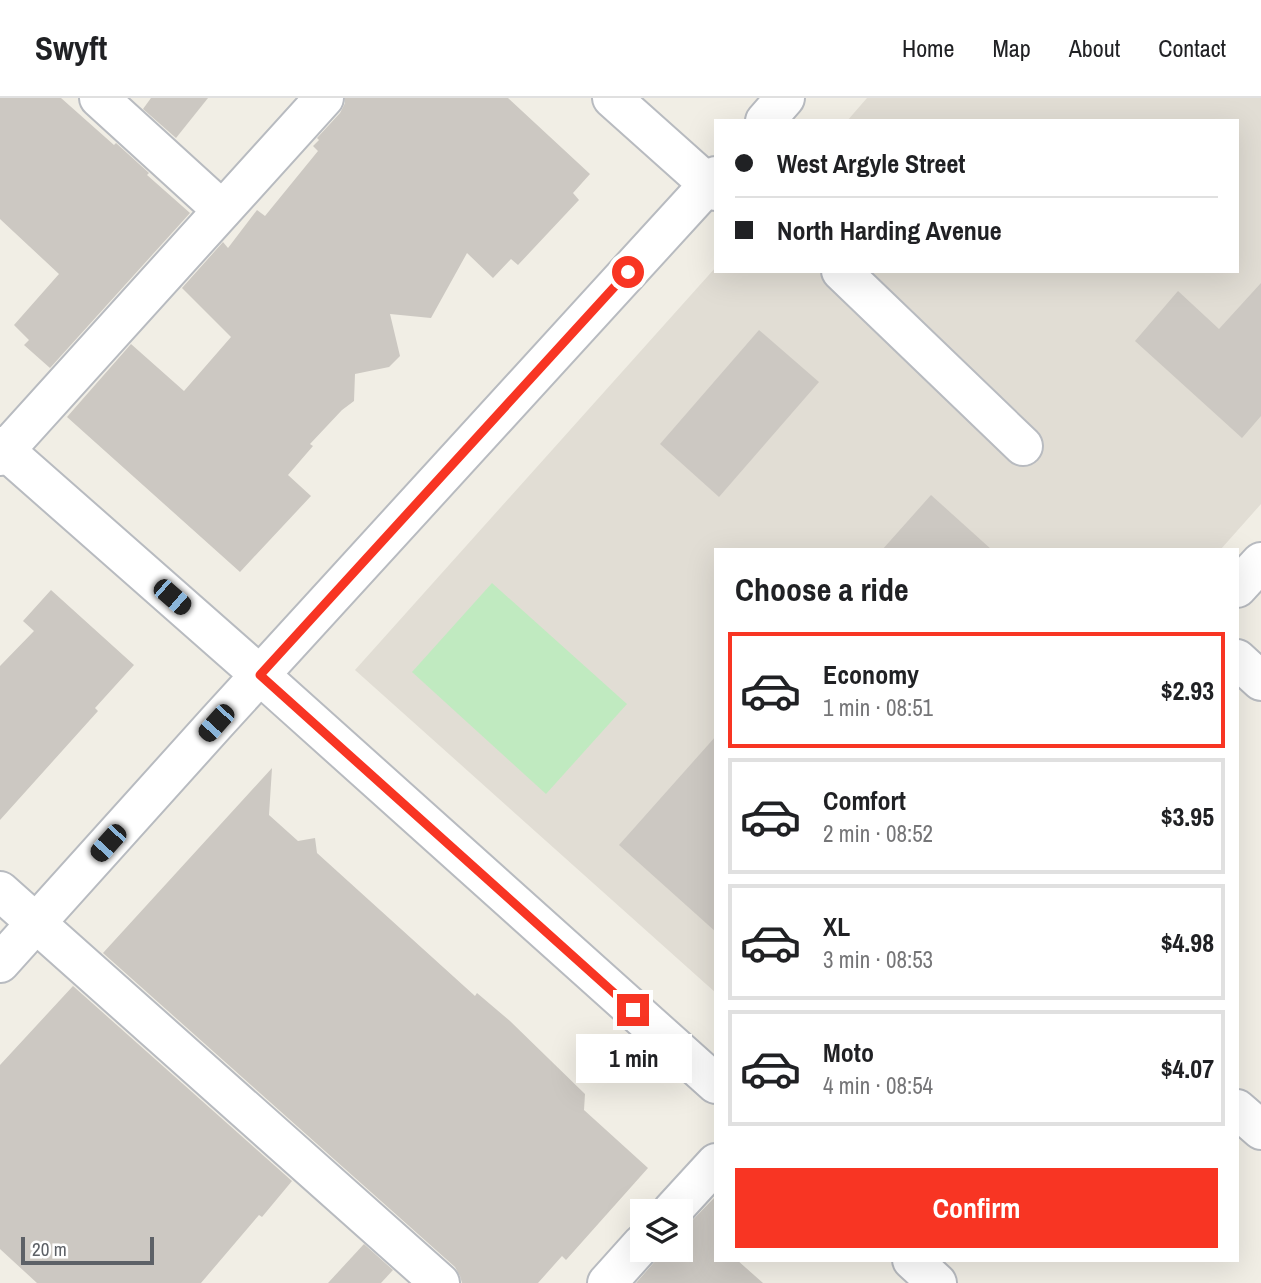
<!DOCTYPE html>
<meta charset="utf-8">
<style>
body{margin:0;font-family:"Archivo Narrow",sans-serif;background:#f2f2f2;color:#202124;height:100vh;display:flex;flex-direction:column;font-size:26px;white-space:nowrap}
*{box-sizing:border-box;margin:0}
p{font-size:23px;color:#757577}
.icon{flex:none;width:38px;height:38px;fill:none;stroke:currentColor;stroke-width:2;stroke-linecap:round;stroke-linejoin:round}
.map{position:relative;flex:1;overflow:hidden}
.drawer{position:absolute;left:714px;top:450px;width:525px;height:714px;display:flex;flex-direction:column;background:#fff;border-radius:0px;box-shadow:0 7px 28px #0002}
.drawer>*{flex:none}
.guide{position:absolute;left:714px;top:21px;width:525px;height:154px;border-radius:0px;box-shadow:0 7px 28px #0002;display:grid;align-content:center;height:154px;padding:0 21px;background:#fff}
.tools{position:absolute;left:630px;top:1101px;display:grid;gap:14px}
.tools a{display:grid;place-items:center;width:63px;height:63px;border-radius:0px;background:#fff;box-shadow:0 7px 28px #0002;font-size:35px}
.scale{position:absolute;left:21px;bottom:18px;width:133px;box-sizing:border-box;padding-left:7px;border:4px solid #5d6167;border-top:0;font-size:19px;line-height:24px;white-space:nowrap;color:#5d6167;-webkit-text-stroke:5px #fff;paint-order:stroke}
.end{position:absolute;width:32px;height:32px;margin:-16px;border:9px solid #f83523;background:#fff;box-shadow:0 0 0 4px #fff}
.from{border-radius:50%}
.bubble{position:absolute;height:49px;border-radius:0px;background:#fff;box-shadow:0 7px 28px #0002;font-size:23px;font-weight:800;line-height:49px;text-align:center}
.car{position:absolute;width:21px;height:42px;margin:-21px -10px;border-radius:9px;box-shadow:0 0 5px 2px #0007;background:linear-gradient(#222 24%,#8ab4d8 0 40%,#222 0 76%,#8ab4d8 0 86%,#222 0)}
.guide b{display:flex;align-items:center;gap:24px;height:66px;font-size:26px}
.guide b+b{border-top:2px solid #e0e0e0}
.guide i{width:18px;height:18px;background:#202124}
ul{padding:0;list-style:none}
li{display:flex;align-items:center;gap:21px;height:116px;margin:0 14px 10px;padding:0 7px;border:4px solid #e0e0e0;border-radius:0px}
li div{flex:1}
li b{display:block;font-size:26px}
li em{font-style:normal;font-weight:800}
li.selected{border-color:#f83523}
li>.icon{width:63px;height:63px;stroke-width:1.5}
h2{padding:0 21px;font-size:32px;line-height:84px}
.button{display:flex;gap:14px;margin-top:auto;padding:14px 21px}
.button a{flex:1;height:80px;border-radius:0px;background:#f83523;color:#fff;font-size:28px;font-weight:800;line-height:80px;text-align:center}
header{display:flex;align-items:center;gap:42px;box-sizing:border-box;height:98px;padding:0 35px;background:#fff;border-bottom:2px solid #e0e0e0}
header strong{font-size:33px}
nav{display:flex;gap:38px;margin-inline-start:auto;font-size:24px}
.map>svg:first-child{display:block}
.education{fill:#e1ddd4}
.green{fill:#c0eac0}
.building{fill:#ccc8c2}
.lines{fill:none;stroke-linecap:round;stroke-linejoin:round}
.minor-casing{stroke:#b8bbc0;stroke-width:42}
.minor{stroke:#fff;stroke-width:38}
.route{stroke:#f83523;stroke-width:9}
</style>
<header>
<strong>Swyft</strong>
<nav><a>Home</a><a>Map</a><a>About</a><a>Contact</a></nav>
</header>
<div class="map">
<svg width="1261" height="1185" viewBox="0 0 1261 1185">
<rect width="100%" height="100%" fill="#f1eee5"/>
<!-- education -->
<path class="education" d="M867,0h394v406l-40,45 -505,1v443l-361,-323 361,-403v4h521v-150h-390z"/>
<!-- green -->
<path class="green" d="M492,485l135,121 -81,90 -134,-122z"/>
<!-- building -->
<g class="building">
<path d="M0,0h61l53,47 2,-2 33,30 -2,2 43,38 -140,155 -26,-23 5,-5 -15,-15 45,-51 -59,-55z"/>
<path d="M151,0h57l-32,40 -33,-29z"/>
<path d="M345,0h163l82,76 -17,19 6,7 -61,65 -7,-6 -18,19 -26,-25 -36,65 -41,-4 10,42 -11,11 -34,7 -1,27 -12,9 -32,34 3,2 -25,29 23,21 -71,76 -173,-155 64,-73 53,47 47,-54 -49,-49 41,-46 5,6 29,-38 8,6 53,-65 -5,-5 6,-6 -2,-2 23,-25 5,-10z"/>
<path d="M1261,185v133l-19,22 -107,-97 43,-50 41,38z"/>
<path d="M759,232l60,52 -100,115 -59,-53z"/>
<path d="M931,397l61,55h-110z"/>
<path d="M51,492l83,75 -39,43 3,3 -98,109v-154l34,-35 -11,-10z"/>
<path d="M716,638v196l-97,-87z"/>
<path d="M272,670l-3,47 29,26 17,-3 2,15 158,143 2,-3 33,28 75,73 -1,16 64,58 -82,92 -4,-4 -24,27h-76l-2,-7 -5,-9 -352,-314z"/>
<path d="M73,888l219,195 -30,36 -3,-2 -58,68h-164l-37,-34v-184z"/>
<path d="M716,1098v64h21l26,23h-127l29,-33h16v-18z"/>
<path d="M364,1146l29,26 -12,13h-53z"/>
</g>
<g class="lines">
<!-- minor casing -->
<g class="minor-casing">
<g id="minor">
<path d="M99,0l123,112"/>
<path d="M612,0l104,93"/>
<path d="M765,23l20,-23"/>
<path d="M841,173l182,175"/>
<path d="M0,348l260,229 456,409"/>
<path d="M0,358l324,-358"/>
<path d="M1237,490l24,-26"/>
<path d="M1237,561l24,22"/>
<path d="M0,793l440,392"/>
<path d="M0,865l216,-240 500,-547"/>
<path d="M1237,1011l24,21"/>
<path d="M672,1113l44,-48"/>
<path d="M912,1162l25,23"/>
<path d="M607,1185l35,-39"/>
</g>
</g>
<!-- minor -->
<use href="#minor" class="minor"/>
</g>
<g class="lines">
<!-- route -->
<path class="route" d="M628,174l-368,403 373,335"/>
</g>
</svg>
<div class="tools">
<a><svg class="icon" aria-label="layers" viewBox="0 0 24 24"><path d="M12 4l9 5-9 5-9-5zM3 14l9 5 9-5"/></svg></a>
</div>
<div class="scale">20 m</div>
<i class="end from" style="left:628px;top:174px"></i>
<i class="end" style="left:633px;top:912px"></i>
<div class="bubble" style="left:576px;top:936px;width:116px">1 min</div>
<i class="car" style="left:172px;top:499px;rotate:131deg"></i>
<i class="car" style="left:216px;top:625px;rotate:222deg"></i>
<i class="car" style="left:108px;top:745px;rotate:222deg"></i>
<div class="guide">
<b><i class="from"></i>West Argyle Street</b>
<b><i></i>North Harding Avenue</b>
</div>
<section class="drawer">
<h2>Choose a ride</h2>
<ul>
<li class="selected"><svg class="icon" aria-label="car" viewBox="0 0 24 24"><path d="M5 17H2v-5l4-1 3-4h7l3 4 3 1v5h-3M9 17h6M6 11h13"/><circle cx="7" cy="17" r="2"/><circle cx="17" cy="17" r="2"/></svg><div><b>Economy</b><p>1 min · 08:51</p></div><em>$2.93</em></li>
<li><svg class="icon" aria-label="car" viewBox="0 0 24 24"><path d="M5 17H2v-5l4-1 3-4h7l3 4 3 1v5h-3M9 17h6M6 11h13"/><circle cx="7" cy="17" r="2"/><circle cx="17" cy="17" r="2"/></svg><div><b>Comfort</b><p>2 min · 08:52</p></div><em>$3.95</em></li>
<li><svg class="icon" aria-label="car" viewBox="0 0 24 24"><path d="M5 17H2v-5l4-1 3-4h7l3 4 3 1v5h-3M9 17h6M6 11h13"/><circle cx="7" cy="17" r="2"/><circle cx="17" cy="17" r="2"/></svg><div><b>XL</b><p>3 min · 08:53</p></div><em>$4.98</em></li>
<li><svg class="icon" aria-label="car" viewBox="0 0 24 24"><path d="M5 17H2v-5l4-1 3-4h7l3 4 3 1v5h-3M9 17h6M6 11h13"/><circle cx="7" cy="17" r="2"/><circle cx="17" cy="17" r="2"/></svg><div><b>Moto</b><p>4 min · 08:54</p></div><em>$4.07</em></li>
</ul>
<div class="button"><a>Confirm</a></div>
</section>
</div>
